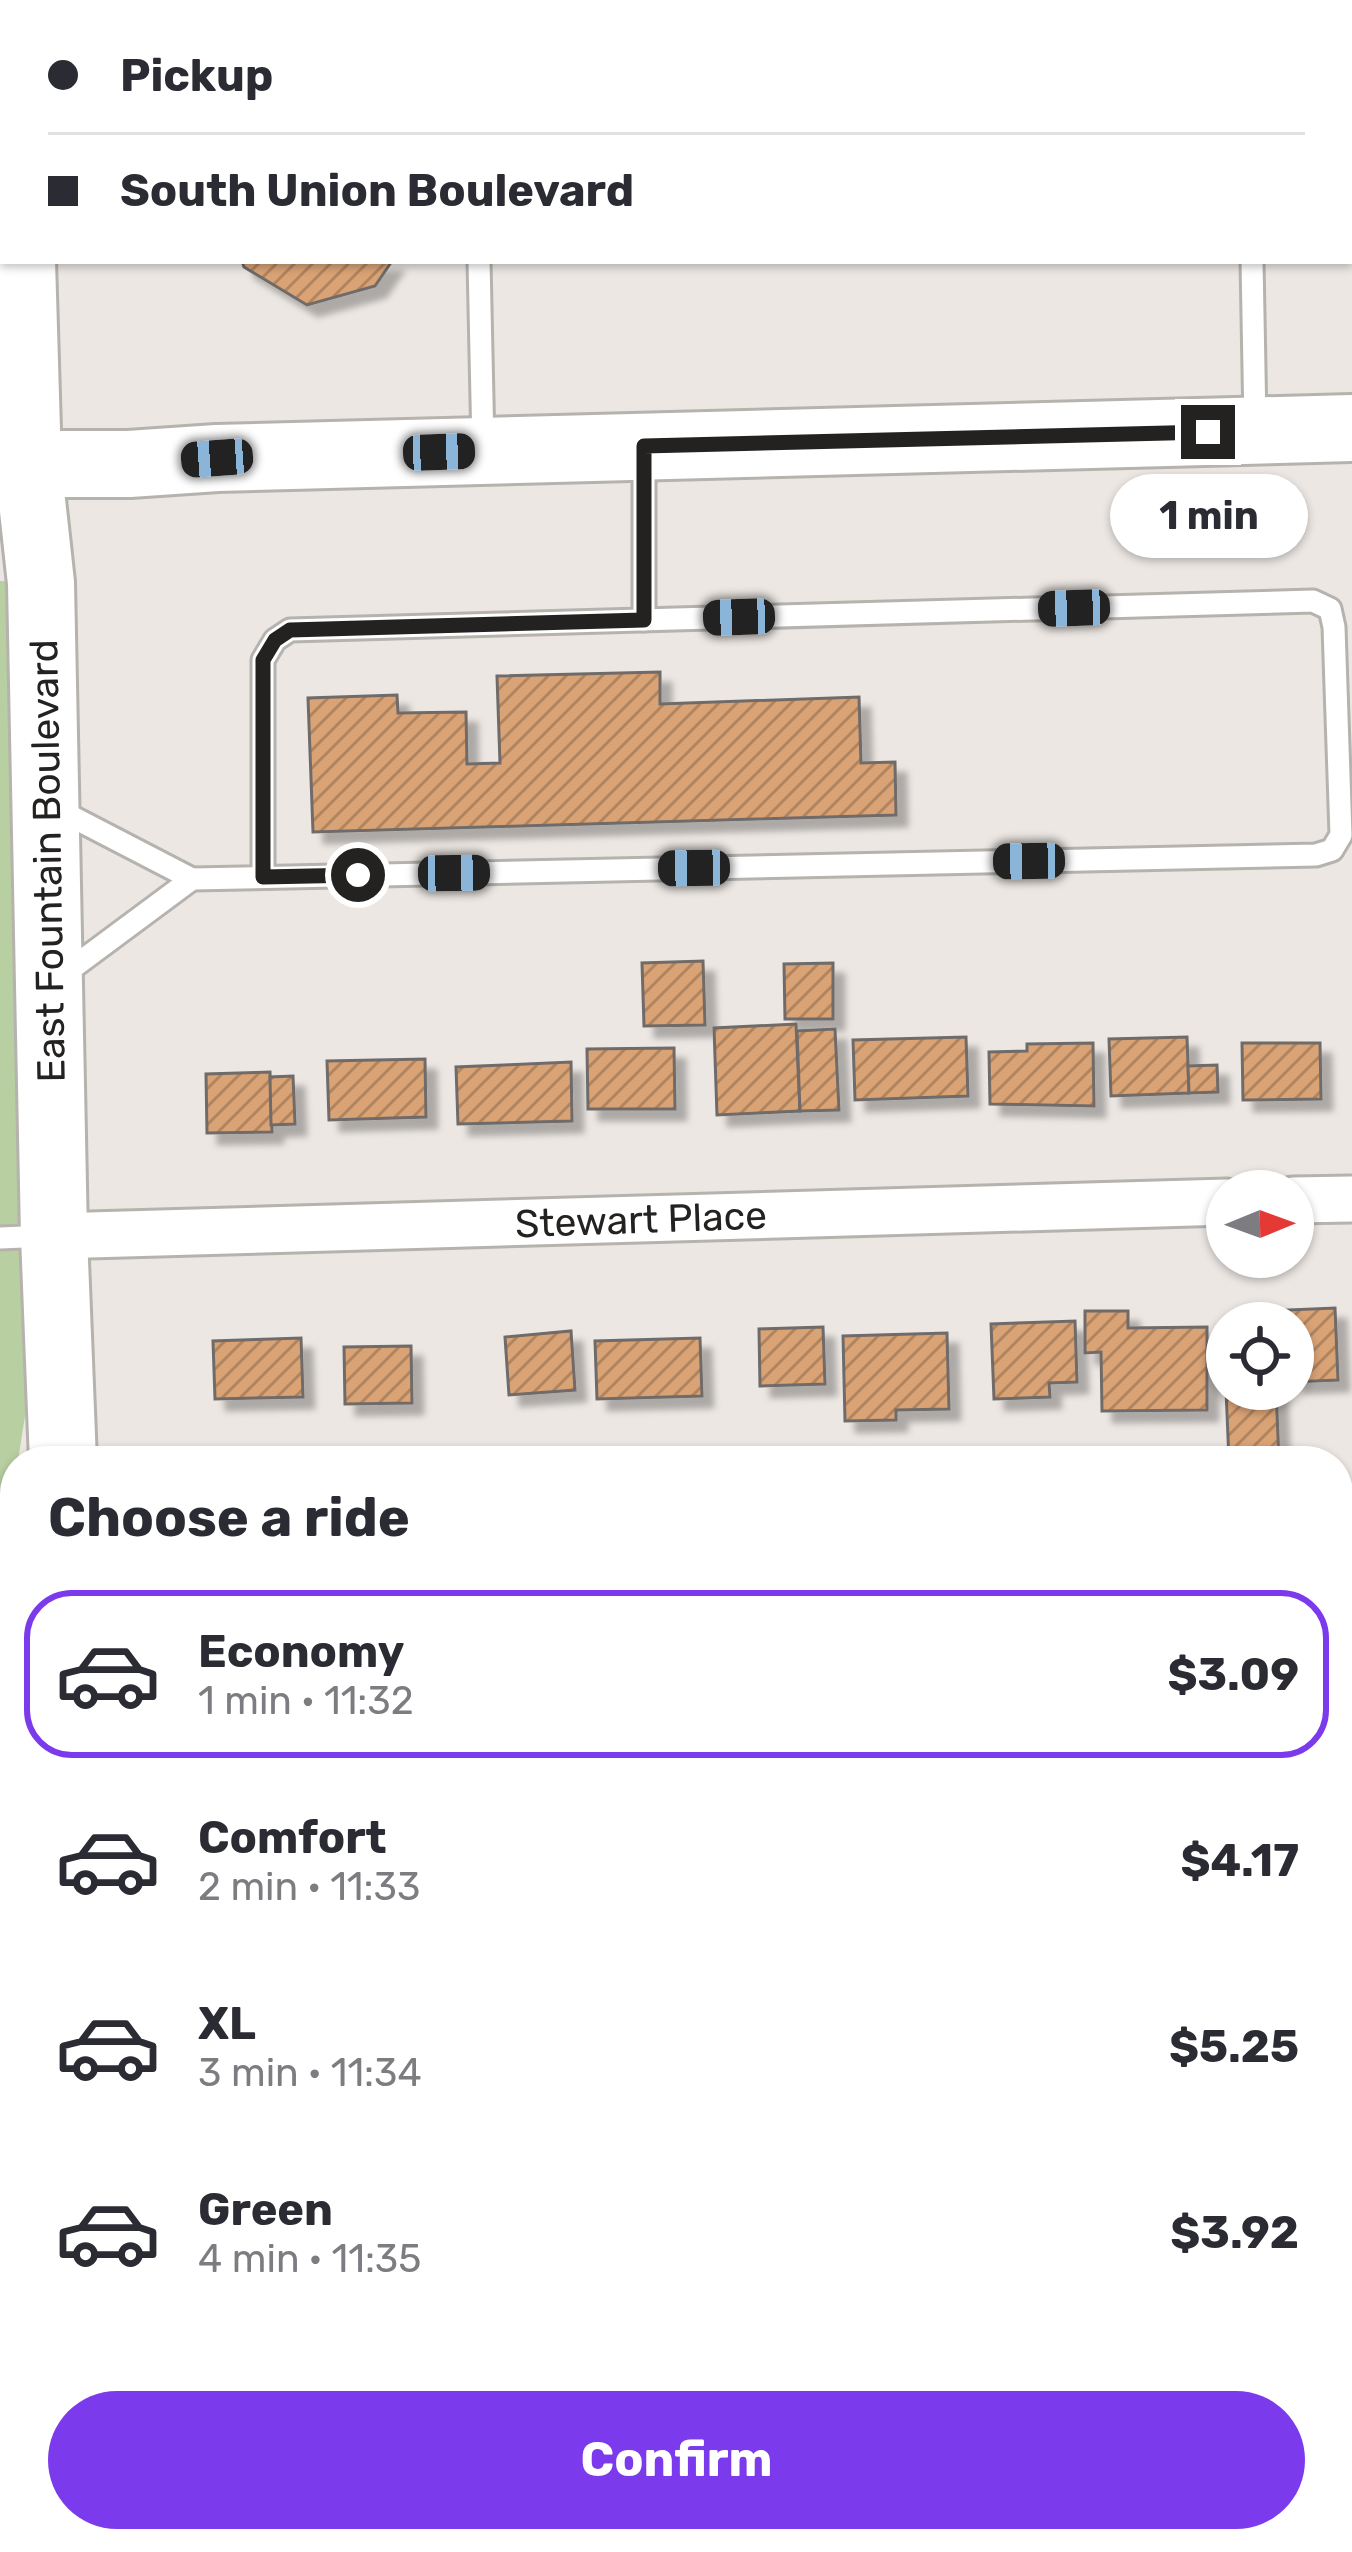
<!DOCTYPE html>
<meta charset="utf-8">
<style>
body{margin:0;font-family:Rubik,sans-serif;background:#f7f7f7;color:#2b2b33;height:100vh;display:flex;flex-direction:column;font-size:45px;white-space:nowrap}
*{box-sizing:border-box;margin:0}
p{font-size:39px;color:#7c7c81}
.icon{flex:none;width:66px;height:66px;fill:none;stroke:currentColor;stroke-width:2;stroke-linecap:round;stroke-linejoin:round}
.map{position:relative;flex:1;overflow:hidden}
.side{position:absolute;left:0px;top:1446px;width:1353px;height:1107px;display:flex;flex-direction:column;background:#fff;border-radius:48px 48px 0 0;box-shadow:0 3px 9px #0004}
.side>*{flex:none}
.top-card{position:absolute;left:0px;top:0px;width:1353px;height:264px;box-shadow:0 3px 9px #0004;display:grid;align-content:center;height:264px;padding:0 48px;background:#fff}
.needle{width:78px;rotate:89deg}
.fabs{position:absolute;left:1206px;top:1170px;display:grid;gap:24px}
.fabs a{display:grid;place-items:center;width:108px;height:108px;border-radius:50%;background:#fff;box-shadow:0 3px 9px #0004;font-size:60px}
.end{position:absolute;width:54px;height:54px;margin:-27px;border:15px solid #242221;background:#fff;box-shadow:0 0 0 6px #fff}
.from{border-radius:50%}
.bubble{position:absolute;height:84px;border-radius:42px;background:#fff;box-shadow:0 3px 9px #0004;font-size:39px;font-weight:700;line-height:84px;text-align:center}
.car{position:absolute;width:36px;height:72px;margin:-36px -18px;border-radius:15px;box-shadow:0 0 9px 3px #0007;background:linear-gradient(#222 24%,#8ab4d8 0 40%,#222 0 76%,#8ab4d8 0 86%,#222 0)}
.top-card b{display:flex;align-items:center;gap:42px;height:114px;font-size:45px}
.top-card b+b{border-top:3px solid #e1e1e2}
.top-card i{width:30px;height:30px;background:#2b2b33}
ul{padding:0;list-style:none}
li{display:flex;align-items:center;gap:36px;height:168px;margin:0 24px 18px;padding:0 24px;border:6px solid transparent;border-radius:48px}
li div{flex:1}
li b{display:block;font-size:45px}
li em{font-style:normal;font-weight:700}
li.selected{border-color:#7c3aed}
li>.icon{width:108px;height:108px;stroke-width:1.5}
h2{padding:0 48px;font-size:54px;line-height:144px}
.primary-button{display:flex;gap:24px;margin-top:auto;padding:24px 48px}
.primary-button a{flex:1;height:138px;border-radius:72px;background:#7c3aed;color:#fff;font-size:48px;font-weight:700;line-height:138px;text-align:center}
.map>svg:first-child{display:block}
.green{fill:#b8cfa1}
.building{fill:url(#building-hatch);stroke:#6f6b68;stroke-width:3;filter:url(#shadow)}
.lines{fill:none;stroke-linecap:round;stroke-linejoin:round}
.service-casing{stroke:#b6b2ae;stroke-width:27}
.minor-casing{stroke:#b6b2ae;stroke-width:51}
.primary-casing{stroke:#b6b2ae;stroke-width:72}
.service{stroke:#fff;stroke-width:21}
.minor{stroke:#fff;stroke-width:45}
.primary{stroke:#fff;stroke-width:66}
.route{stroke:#242221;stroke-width:15}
.labels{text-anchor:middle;stroke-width:12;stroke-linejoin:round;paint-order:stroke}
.street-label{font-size:39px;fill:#242221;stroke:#fff}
</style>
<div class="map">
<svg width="1352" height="2552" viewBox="0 0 1352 2552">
<defs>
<pattern id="building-hatch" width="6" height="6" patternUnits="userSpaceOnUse" patternTransform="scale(3)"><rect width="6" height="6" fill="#daa376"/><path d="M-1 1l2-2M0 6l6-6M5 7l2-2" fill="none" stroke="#b18460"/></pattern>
<filter id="shadow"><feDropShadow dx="11" dy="11" stdDeviation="3" flood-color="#0004"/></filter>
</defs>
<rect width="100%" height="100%" fill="#ece7e3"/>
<!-- green -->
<path class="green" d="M0,581l41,2 13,653 -54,336z"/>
<!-- building -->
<g class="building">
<path d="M242,261h150l-17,25 -68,19 -63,-38z"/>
<path d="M660,672v32l199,-7 2,66 34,-1 1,53 -583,17 -5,-134 89,-3 1,18 68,-1 1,52 33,-1 -3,-87z"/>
<path d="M703,961l2,64 -61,1 -2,-63z"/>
<path d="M833,963v56h-48l-1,-55z"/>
<path d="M796,1024l4,87 -83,4 -3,-87z"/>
<path d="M835,1029l4,81 -39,1 -3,-80z"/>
<path d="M966,1037l2,59 -113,4 -2,-60z"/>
<path d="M1187,1037l2,56 -78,3 -2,-57z"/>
<path d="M1093,1043l1,63 -104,-2 -1,-52 38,-1v-7z"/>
<path d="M1242,1043h78l1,56 -78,1z"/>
<path d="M674,1048l1,61h-87l-1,-60z"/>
<path d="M425,1059l1,58 -97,3 -2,-59z"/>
<path d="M571,1062l1,59 -114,3 -2,-57z"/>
<path d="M1217,1065l1,27 -29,1 -1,-27z"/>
<path d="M270,1072l2,60 -65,1 -1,-59z"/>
<path d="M293,1076l2,48 -24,1 -1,-48z"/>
<path d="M1335,1308l3,72 -45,2v-59h-26l-1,-12z"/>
<path d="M1085,1311h43v17l79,-1v83l-105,1 -1,-59 -16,1z"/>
<path d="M1075,1321l2,61 -28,1 1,14 -56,2 -3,-75z"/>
<path d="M823,1327l2,57 -65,2 -1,-57z"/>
<path d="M571,1331l4,59 -66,5 -4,-58z"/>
<path d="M947,1333l2,76 -53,1v10l-51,1 -2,-85z"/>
<path d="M301,1338l2,59 -88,2 -2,-58z"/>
<path d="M700,1338l2,58 -105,3 -2,-58z"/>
<path d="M1224,1342l3,47h49l3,72h-50z"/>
<path d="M411,1346l1,57 -67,1 -1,-57z"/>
<rect x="1338" y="1904" width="14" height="57"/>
<path d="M1338,2040h14v62l-14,1z"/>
<rect x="1338" y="2126" width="14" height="99"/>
<rect x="1338" y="2270" width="14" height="78"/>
<rect x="1338" y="2383" width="14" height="86"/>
<path d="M1352,2504v48h-22l-1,-14h9v-33z"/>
<path d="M855,2538h49l1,14h-49z"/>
<rect x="1051" y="2538" width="56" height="14"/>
</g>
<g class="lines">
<!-- service casing -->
<g class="service-casing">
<g id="service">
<path d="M90,0l8,3"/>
<path d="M1248,0v3"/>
<path d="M479,261l4,185"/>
<path d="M1252,261l3,163"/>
<path d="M644,620v-167"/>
<path d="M57,809l135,70 -132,98"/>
<path d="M192,879l1124,-24 16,-5 9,-15 -7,-208 -4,-18 -17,-8 -1023,29 -15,10 -12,20v217"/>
<path d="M0,1238l47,-2"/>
</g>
</g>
<!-- minor casing -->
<g class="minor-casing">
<g id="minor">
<path d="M1293,1200l59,-1"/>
<path d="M54,1236l1173,-34"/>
<path d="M1338,1779h14"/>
<path d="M664,2538l1,14"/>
<path d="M1214,2538l1,14"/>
</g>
</g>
<!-- primary casing -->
<g class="primary-casing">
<g id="primary">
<path d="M54,3l1,-3"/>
<path d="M22,261l6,203 13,119 13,653 9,225"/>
<path d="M0,464h129l88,-6 1135,-30"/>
<path d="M94,2538v14"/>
</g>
</g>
<!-- service -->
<use href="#service" class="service"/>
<!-- minor -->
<use href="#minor" class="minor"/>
<!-- primary -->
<use href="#primary" class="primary"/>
</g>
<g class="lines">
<!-- route -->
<path class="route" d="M358,875l-95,2v-217l12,-20 15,-10 354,-10v-174l564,-14"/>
</g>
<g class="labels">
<!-- street labels -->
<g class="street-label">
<text transform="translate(47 861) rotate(-91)" y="14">East Fountain Boulevard</text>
<text transform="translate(641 1219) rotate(-2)" y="14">Stewart Place</text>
</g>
</g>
</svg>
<div class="fabs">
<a><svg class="needle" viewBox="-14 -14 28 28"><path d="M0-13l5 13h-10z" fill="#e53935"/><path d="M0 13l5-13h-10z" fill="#7c7c81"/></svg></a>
<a><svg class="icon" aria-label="locate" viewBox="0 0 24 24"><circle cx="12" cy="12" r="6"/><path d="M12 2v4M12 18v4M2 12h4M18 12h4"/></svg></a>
</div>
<i class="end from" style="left:358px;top:875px"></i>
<i class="end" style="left:1208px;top:432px"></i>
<div class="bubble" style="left:1110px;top:474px;width:198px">1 min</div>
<i class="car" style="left:439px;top:452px;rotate:88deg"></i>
<i class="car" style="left:217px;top:458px;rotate:266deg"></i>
<i class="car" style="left:1074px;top:608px;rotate:268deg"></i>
<i class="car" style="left:739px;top:617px;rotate:268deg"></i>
<i class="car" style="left:1029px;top:861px;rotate:269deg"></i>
<i class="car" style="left:694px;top:868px;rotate:269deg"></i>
<i class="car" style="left:454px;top:873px;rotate:89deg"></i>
<div class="top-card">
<b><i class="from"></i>Pickup</b>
<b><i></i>South Union Boulevard</b>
</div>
<section class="side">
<h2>Choose a ride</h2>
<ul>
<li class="selected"><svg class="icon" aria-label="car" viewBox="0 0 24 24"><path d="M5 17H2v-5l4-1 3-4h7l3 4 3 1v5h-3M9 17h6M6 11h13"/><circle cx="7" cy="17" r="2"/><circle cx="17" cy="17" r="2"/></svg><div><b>Economy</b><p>1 min · 11:32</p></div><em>$3.09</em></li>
<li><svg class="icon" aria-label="car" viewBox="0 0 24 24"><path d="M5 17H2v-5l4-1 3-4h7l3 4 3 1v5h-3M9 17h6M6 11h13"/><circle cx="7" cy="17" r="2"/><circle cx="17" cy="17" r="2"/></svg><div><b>Comfort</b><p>2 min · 11:33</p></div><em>$4.17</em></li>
<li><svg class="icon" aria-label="car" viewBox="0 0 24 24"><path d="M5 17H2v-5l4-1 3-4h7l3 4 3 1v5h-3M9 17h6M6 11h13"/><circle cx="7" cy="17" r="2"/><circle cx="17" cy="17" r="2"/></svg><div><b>XL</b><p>3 min · 11:34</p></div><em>$5.25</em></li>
<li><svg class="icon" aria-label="car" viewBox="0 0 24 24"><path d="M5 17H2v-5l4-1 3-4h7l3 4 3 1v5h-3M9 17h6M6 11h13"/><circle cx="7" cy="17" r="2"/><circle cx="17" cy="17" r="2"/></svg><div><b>Green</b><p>4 min · 11:35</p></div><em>$3.92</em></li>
</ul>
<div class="primary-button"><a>Confirm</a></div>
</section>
</div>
